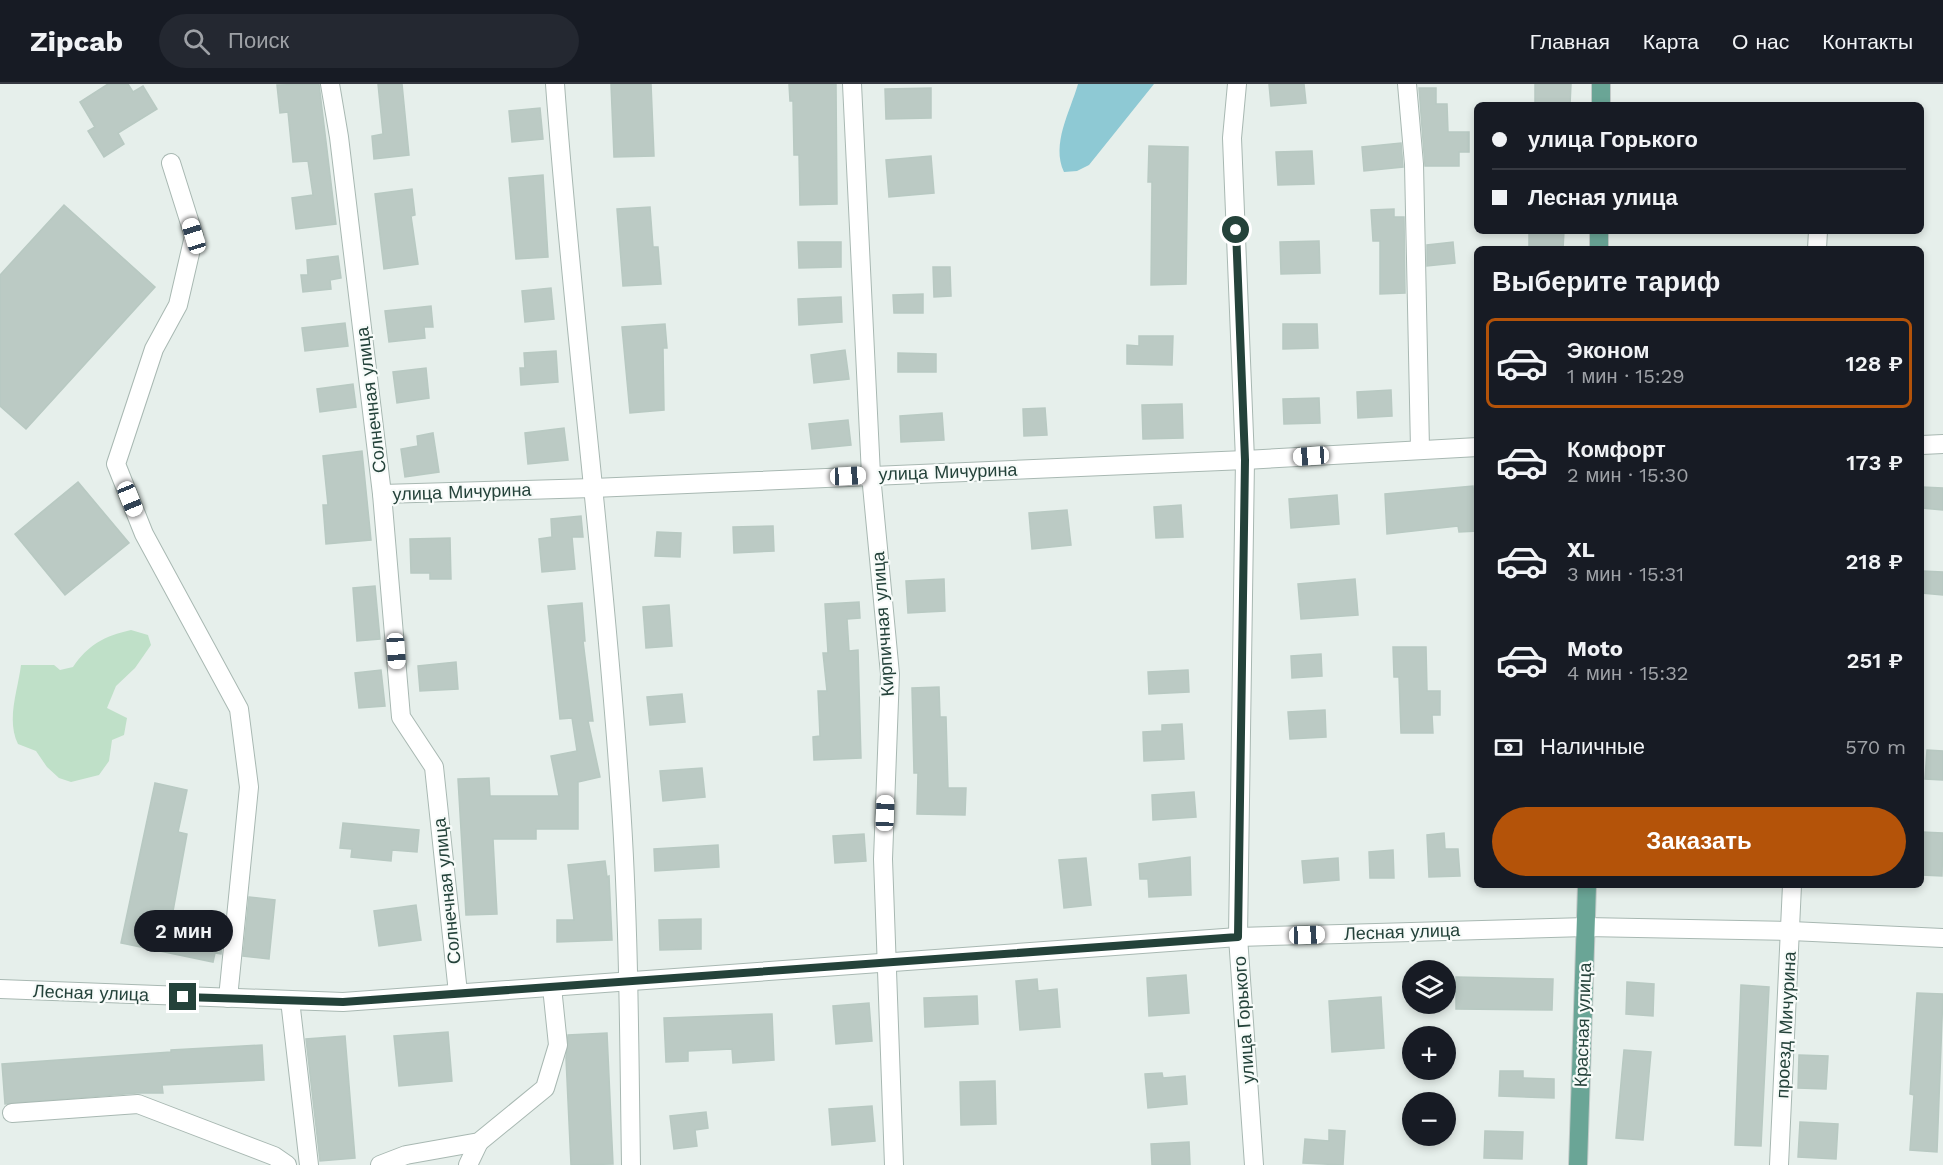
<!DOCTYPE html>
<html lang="ru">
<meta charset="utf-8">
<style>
body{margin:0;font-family:"Work Sans",sans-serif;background:#242831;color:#f1f3f6;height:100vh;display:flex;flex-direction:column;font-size:22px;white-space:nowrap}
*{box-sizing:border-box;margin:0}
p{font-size:20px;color:#9ea1a6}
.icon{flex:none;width:33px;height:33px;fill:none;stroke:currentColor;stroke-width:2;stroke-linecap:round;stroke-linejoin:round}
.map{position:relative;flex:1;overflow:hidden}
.side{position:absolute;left:1474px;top:162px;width:450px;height:642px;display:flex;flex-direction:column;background:#171b24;border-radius:9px;box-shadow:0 3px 9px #0003}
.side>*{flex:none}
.guide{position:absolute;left:1474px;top:18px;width:450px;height:132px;border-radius:9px;box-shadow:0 3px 9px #0003;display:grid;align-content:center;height:132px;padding:0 18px;background:#171b24}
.fabs{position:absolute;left:1402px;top:876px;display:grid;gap:12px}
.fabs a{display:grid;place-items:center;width:54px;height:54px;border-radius:50%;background:#171b24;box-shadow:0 3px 9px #0003;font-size:30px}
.end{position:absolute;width:27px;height:27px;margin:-14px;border:8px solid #24423a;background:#fff;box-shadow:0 0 0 3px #fff}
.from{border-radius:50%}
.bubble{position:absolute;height:42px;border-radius:21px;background:#171b24;box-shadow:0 3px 9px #0003;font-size:20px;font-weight:600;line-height:42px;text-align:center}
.car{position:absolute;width:18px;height:36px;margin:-18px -9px;border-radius:8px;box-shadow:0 0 4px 2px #0007;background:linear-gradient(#fff 24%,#345 0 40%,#fff 0 76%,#345 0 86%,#fff 0)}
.guide b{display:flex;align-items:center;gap:21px;height:57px;font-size:22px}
.guide b+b{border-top:2px solid #363941}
.guide i{width:15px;height:15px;background:#f1f3f6}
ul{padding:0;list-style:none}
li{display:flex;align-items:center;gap:18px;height:90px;margin:0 12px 9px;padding:0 6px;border:3px solid transparent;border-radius:9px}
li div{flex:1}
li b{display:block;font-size:22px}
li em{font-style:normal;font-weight:600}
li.selected{border-color:#b45309}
li>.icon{width:54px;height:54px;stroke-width:1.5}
h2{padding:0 18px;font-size:27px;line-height:72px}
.pay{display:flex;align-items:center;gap:15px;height:66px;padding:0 18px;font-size:22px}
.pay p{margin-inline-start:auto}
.cta{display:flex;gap:12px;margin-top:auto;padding:12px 18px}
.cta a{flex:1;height:69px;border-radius:36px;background:#b45309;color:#fff;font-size:24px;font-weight:600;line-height:69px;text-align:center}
header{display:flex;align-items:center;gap:36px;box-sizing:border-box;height:84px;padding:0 30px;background:#171b24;border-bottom:2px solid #363941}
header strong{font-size:28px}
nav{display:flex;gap:33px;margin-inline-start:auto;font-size:21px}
.search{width:420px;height:54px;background:#242831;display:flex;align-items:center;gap:15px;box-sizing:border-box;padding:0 21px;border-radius:33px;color:#9ea1a6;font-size:22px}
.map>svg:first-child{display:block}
.green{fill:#bfe0c8}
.water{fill:#8ec9d4}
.building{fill:#bbcac4;stroke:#b8c9c2;stroke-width:1.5}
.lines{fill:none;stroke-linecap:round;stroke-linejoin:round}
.minor-casing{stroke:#a8b8b2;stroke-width:20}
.major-casing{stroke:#c2cac8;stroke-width:20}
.minor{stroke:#fff;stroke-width:18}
.major{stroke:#6aa596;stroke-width:18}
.route{stroke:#24423a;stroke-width:8}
.labels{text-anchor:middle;stroke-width:4.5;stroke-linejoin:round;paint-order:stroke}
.street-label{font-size:18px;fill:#24423a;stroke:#f7fbf9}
</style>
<header>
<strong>Zipcab</strong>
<div class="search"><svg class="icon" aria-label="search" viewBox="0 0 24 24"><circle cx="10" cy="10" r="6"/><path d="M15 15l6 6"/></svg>Поиск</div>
<nav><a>Главная</a><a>Карта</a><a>О нас</a><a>Контакты</a></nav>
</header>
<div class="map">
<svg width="1943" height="1081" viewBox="0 0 1943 1081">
<rect width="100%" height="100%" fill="#e6efeb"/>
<!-- green -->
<path class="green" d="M131,546l17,5 3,10 -16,23 -19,18 -9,22 20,10 -3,17 -12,5 -3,21 -10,14 -28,7 -12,-4 -12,-11 -11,-16 -18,-7c-12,-24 0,-54 3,-79h33l6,5 13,-3c15,-22 31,-31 58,-37z"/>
<!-- water -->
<path class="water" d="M1078,0h76l-65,81 -12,6 -13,1c-13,-28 6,-60 14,-88z"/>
<!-- building -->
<g class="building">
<path d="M108,0h20l5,8 10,-6 14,23 -39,24 6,11 -20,13 -16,-26 7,-4 -15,-25z"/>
<path d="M319,0l17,140 -40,5 -4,-31 21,-3 -5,-34 -15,1 -5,-50 -8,1 -3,-28z"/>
<path d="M378,0h24l7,71 -35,4 -2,-23 11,-2z"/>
<path d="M611,0h40l3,72 -40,1z"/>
<path d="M789,0h47l1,120 -37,1 -1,-50h-5l-1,-54h-3z"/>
<path d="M1269,0h35l2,19 -35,3z"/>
<path d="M1535,0h36l-1,21h-35z"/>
<path d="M931,4v30l-45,1 -1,-30z"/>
<path d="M1419,4h17v16h11l1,28h21v20h-10v14h-34z"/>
<path d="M540,24l3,31 -31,3 -3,-31z"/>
<path d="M1401,59l2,24 -39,4 -2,-24z"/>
<path d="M1149,62l39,1 -2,137 -35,1 1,-103h-4z"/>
<path d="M1312,67l2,33 -36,1 -2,-33z"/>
<path d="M931,72l3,37 -45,4 -3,-37z"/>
<path d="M543,91l5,82 -32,2 -7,-81z"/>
<path d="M412,105l3,26 -4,1 7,48 -34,5 -9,-75z"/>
<path d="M64,121l91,82 -129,142 -26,-23v-131z"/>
<path d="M650,123l3,40h5l3,37 -38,2 -6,-77z"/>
<path d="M1394,125v8h10l1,76 -25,1v-53h-7l-2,-31z"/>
<path d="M1529,147h35l-1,18h-34z"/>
<path d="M1319,157l1,32 -39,1 -1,-32z"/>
<path d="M798,158h43v25l-42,1z"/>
<path d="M1453,158l2,21 -28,3v-21z"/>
<path d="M338,172l3,22 -11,2 1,9 -28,3 -2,-17h7l-1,-15z"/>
<path d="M933,183h17l1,29 -17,1z"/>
<path d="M551,204l3,31 -29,3 -3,-31z"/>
<path d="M923,210v19h-29l-1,-18z"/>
<path d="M841,213l1,25 -43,3 -1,-26z"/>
<path d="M431,222l2,21h-9l1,11 -36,4 -4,-31z"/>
<path d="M345,239l3,23 -43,5 -3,-23z"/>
<path d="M665,240l2,24h-4l1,62 -34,3 -8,-86z"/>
<path d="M1283,240h34l1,24 -35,1z"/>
<path d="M1139,252h34l-1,29 -45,-1v-19l12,1z"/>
<path d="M845,266l4,29 -35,4 -3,-28z"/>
<path d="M556,267l2,31 -37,3 -1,-17h5l-1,-15z"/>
<path d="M898,269l38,1v18h-38z"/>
<path d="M426,284l3,30 -32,5 -4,-31z"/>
<path d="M353,300l3,23 -36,5 -3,-23z"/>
<path d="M1391,306l1,26 -34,2 -1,-26z"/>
<path d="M1319,314l1,25 -36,1 -1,-25z"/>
<path d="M1182,320l1,34 -40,1 -1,-34z"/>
<path d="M1045,324l2,27 -23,1 -1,-27z"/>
<path d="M942,329l2,27 -43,2 -1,-26z"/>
<path d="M848,336l3,25 -39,4 -3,-25z"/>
<path d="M564,344l4,32 -40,4 -3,-31z"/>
<path d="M433,349l6,39 -34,5 -4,-28 17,-3 -1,-10z"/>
<path d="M362,367l9,89 -45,4 -3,-39h5l-5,-49z"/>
<path d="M78,398l51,61 -64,52 -50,-61z"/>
<path d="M1473,402l5,45 -19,1 -1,-6 -71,8 -2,-40z"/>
<path d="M1922,403l21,1v22l-21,-2z"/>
<path d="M1337,411l2,29 -48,4 -2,-29z"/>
<path d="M1181,421l2,32 -27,1 -2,-31z"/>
<path d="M1067,426l4,35 -39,4 -3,-36z"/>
<path d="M581,432l2,21h-11l3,32 -33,3 -3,-33 13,-2 -1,-18z"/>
<path d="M773,442l1,25 -40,2 -1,-26z"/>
<path d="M657,448l24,1 -1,24 -25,-1z"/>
<path d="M450,454l1,41h-21v-6h-19l-1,-34z"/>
<path d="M1922,487l21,1v23l-21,-2z"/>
<path d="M944,495l1,32 -37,2 -2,-32z"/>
<path d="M1355,495l3,36 -57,4 -3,-35z"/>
<path d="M375,502l5,53 -23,2 -4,-53z"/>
<path d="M859,518l1,16 -13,1 2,32 9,-1 3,108 -47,2 -1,-23 7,-1 -2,-45h9l-4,-38h5l-3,-49z"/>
<path d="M582,519l3,38h-2l10,80h-5l12,56 -22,5v47h-42v10h-43l4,75 -31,1 -8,-136 31,-1 1,18h69l-8,-40 26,-5 -5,-33 -12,1 -12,-113z"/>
<path d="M669,521l3,41 -26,2 -3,-41z"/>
<path d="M1393,563h33l1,44h13v24h-8l1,18h-32l-2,-56h-5z"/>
<path d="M1321,570l1,22 -30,2 -1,-22z"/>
<path d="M456,578l2,27 -38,2 -2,-25z"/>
<path d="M381,586l4,36 -26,2 -4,-35z"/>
<path d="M1188,586l1,22 -40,2 -1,-22z"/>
<path d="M939,603l1,30h6l2,71h18l-1,27 -48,-1 1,-41h-4l-2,-85z"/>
<path d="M682,610l3,28 -35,3 -3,-28z"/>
<path d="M1325,626l1,27 -36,2 -2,-27z"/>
<path d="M1182,640l2,35 -40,2 -1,-29 19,-1v-6z"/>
<path d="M1927,666l16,1v29l-18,-1z"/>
<path d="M702,684l3,29 -42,4 -3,-30z"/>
<path d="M155,699l32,7 -9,42 9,2 -14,77 51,11 -3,32 -6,-1 -2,9 -92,-19z"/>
<path d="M1194,708l2,25 -43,3 -1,-25z"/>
<path d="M343,739l76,7 -2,22 -25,-2 -1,11 -40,-4 1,-8 -12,-1z"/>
<path d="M1922,748l21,1 -1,43 -20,-1z"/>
<path d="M1444,749l1,16h13l2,27 -31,1 -2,-42z"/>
<path d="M864,750l2,27 -31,2 -2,-27z"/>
<path d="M718,761l1,22 -64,4 -1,-22z"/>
<path d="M1393,766l1,28h-24l-1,-26z"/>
<path d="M1190,773l1,38 -42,2 -1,-18h-8l-1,-15z"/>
<path d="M1086,774l5,47 -27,3 -5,-48z"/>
<path d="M1338,774l1,22 -35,3 -2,-22z"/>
<path d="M605,777l2,16 2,-1 3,64 -55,2v-22h17l-6,-55z"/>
<path d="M249,813l26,3 -6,59 -26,-3z"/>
<path d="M416,821l5,35 -42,6 -5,-35z"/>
<path d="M701,835v30l-41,1 -1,-30z"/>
<path d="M1186,891l3,38 -40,3 -2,-38z"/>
<path d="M1456,893l97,2 -1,31 -96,-1z"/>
<path d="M1037,895l1,12 19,-2 3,38 -40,3 -4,-49z"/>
<path d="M1627,898l27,2 -1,32 -27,-2z"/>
<path d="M1741,901l28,2 -8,159 -26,-1z"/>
<path d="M1917,909l26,1 -6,158 -27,-2 4,-55 -4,-1z"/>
<path d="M977,912l1,28 -53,3 -1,-29z"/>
<path d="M1381,913l3,51 -52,4 -3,-51z"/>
<path d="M869,919l3,38 -36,3 -3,-38z"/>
<path d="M772,930l2,46 -41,3 -1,-14 -44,2v10l-22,1 -2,-44z"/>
<path d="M448,948l4,49 -53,5 -5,-50z"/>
<path d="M607,949l6,131 -42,1 -5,-107 2,-23z"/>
<path d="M345,952l10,122 -35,3 -14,-122z"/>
<path d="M262,961l2,35 -102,5 1,8h-26l-132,11 -3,-40 169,-12v-2z"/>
<path d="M1624,966l27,2 -8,88 -27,-2z"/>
<path d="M1799,971l29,1 -2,33 -28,-1z"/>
<path d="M1500,987h23v7l31,1v19l-55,-2z"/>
<path d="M1162,989l1,5 22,-2 2,28 -39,4 -3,-34z"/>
<path d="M995,997l1,43 -35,1 -1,-43z"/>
<path d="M872,1022l3,35 -43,4 -3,-36z"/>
<path d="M706,1028l2,16 -13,2 2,16 -23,3 -4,-33z"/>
<path d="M1800,1038l38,2 -2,35 -38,-2z"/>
<path d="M1329,1046l16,1 -2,34 -40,-2 2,-24 24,2z"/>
<path d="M1485,1047l38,1 -1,27 -38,-1z"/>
<path d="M1189,1058l1,23h-38l-1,-21z"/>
</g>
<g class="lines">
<!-- minor casing -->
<g class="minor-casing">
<g id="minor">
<path d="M330,0l9,53 43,357 19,223 33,50 24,226"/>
<path d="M555,0c17,232 48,462 64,694 10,129 10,258 12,387"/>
<path d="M852,0l19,391 19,199 -7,185 11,306"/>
<path d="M1237,0l-5,54 13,322 -7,477 16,228"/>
<path d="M1407,0l7,80 6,285"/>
<path d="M171,79l23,73 -16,69 -24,44 -38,115 28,70 95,175 10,78 -21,211"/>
<path d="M1817,165l1,-18"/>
<path d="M1922,361l21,-1"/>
<path d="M382,410l211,-6 652,-28 233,-13"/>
<path d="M0,905l343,13 895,-65 348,-10 205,4 152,7"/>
<path d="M290,916l19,165"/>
<path d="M12,1029l126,-9 136,52 13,9"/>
<path d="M380,1081l26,-10 73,-13 66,-54 13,-43 -6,-58"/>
<path d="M468,1081l11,-23"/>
<path d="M1779,1081l13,-280"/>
</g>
</g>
<!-- major casing -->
<g class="major-casing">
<g id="major">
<path d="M1601,21v-21"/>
<path d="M1599,165v-18"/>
<path d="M1578,1081l9,-280"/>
</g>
</g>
<!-- minor -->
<use href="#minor" class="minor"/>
<!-- major -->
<use href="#major" class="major"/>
</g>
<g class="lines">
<!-- route -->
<path class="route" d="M183,913l160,5 895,-65 7,-477 -9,-230"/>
</g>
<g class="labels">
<!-- street labels -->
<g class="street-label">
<text transform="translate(371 316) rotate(-97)" y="6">Солнечная улица</text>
<text transform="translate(948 388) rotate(-2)" y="6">улица Мичурина</text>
<text transform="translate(462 408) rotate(-2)" y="6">улица Мичурина</text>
<text transform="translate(883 540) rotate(-94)" y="6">Кирпичная улица</text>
<text transform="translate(447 807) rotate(-96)" y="6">Солнечная улица</text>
<text transform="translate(1402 848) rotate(-2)" y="6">Лесная улица</text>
<text transform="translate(91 909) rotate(2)" y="6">Лесная улица</text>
<text transform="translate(1244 936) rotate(-94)" y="6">улица Горького</text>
<text transform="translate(1583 941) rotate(-88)" y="6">Красная улица</text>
<text transform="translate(1786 941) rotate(-87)" y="6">проезд Мичурина</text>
</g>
</g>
</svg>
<div class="fabs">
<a><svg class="icon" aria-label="layers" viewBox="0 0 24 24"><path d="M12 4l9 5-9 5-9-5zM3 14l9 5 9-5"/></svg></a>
<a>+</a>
<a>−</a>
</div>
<i class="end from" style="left:1236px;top:146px"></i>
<i class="end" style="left:183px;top:913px"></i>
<div class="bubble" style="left:134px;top:826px;width:99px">2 мин</div>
<i class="car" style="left:194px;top:152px;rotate:343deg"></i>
<i class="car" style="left:1311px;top:372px;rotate:266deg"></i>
<i class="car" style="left:848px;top:392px;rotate:87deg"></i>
<i class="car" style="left:130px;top:415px;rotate:158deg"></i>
<i class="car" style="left:396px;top:567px;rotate:176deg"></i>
<i class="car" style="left:885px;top:729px;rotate:2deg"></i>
<i class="car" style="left:1307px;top:851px;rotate:88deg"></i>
<div class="guide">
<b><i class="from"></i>улица Горького</b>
<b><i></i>Лесная улица</b>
</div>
<section class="side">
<h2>Выберите тариф</h2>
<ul>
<li class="selected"><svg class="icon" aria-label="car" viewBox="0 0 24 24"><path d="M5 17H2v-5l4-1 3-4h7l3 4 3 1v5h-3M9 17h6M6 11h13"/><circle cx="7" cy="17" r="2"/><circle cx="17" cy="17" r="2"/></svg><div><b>Эконом</b><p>1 мин · 15:29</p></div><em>128 ₽</em></li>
<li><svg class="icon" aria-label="car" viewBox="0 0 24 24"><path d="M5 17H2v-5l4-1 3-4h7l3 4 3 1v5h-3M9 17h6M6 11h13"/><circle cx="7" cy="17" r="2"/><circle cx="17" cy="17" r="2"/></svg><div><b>Комфорт</b><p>2 мин · 15:30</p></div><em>173 ₽</em></li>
<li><svg class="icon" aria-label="car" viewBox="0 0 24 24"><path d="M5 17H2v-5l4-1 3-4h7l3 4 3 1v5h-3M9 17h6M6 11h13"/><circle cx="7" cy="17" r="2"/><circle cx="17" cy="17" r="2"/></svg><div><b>XL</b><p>3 мин · 15:31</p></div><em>218 ₽</em></li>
<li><svg class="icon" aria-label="car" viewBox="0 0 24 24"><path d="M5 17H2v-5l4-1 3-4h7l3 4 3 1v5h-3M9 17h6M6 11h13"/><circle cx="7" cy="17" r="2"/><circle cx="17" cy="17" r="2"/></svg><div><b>Moto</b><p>4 мин · 15:32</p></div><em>251 ₽</em></li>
</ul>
<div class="pay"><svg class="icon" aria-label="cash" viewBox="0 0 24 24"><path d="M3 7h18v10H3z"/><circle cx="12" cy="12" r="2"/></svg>Наличные<p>570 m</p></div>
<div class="cta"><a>Заказать</a></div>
</section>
</div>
